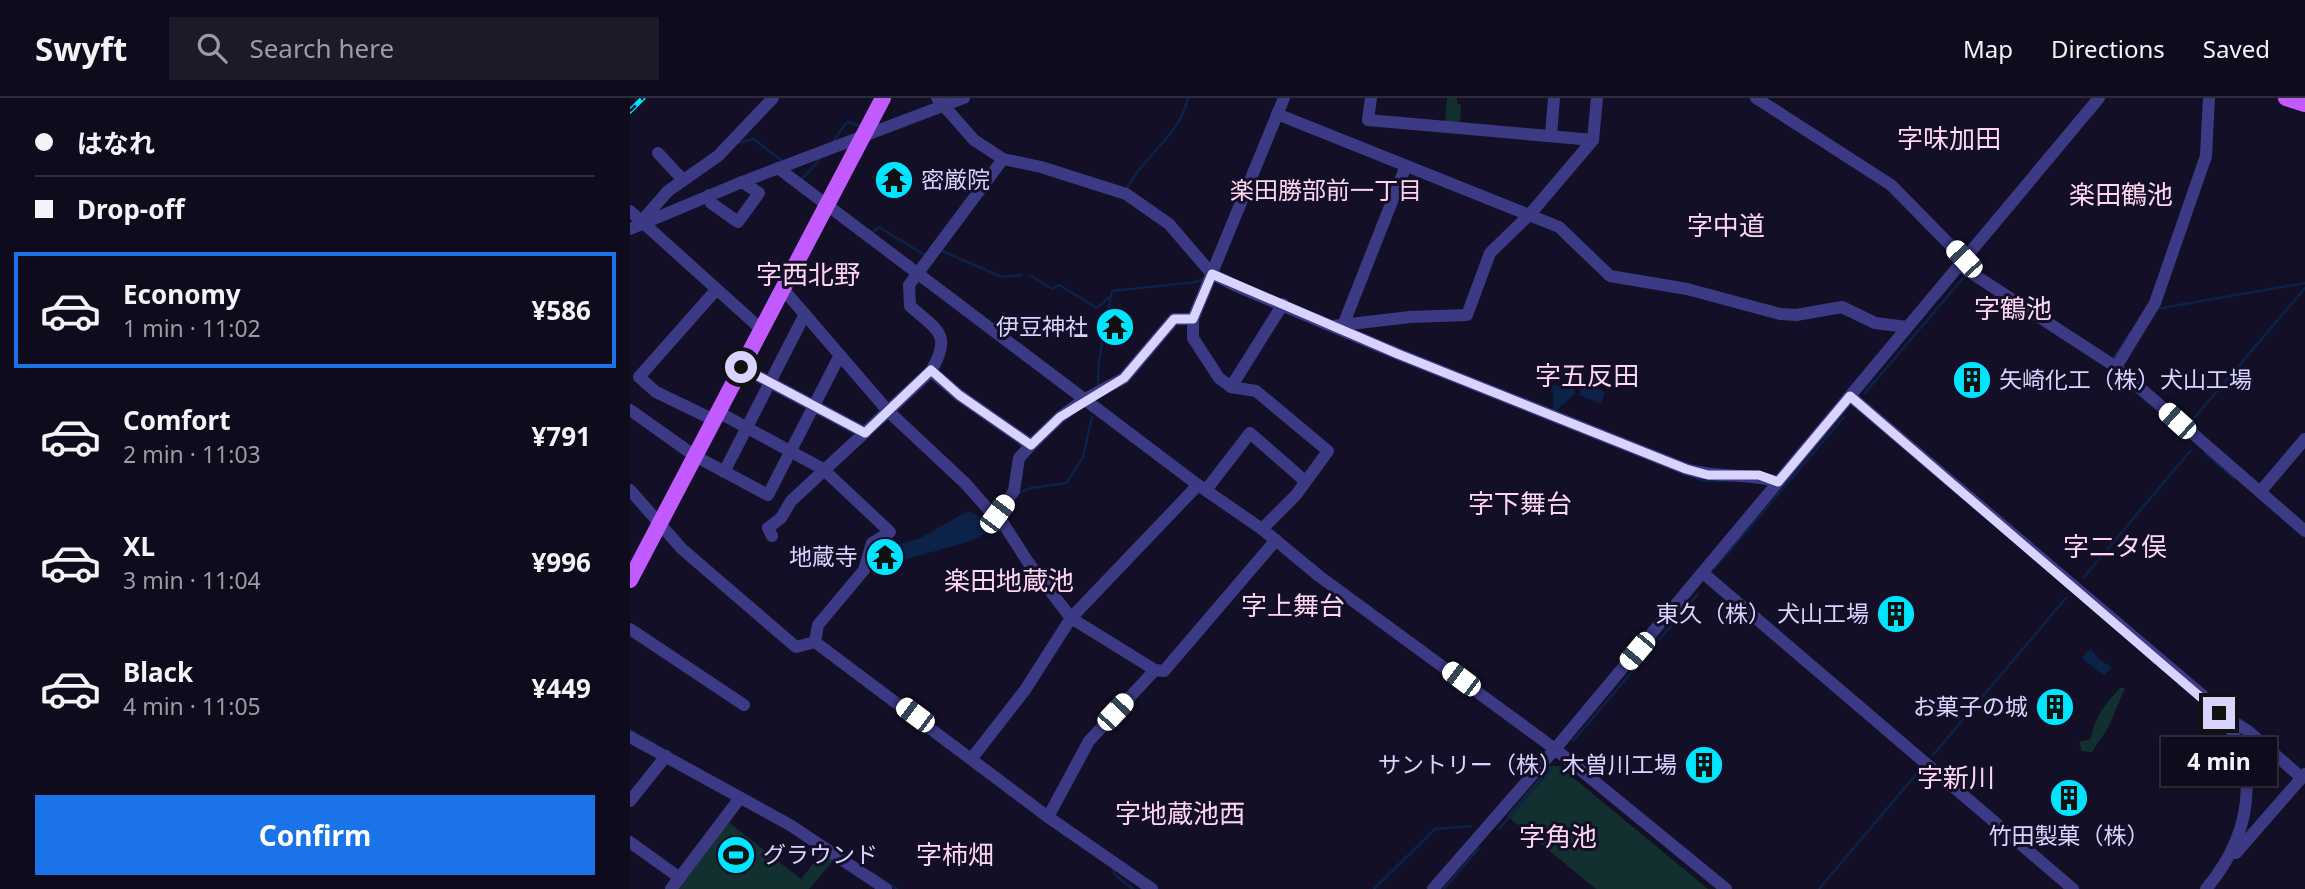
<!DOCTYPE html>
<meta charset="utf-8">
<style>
body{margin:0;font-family:"Noto Sans","Noto Sans JP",sans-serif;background:#1c1929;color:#f1f3f6;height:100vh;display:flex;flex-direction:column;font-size:26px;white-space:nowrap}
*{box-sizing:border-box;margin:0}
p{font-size:23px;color:#9b9ba3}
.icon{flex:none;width:38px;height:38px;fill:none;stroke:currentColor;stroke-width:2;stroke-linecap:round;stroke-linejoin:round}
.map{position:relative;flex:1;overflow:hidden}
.side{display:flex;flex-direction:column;background:#0e0b1c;width:630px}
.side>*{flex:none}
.banner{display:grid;align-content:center;height:154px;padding:0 35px;background:#0e0b1c}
.end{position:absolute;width:32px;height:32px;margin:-16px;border:9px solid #d9d4ff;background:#111;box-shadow:0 0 0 4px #111}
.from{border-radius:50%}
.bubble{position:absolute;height:49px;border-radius:0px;background:#0e0b1c;box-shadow:0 4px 10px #0003,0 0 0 2px #2e2b3b;font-size:23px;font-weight:700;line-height:49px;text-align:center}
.car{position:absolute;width:21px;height:42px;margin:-21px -10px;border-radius:9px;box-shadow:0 0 5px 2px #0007;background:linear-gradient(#fff 24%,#345 0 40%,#fff 0 76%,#345 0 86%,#fff 0)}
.banner b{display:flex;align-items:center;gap:24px;height:66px;font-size:26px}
.banner b+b{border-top:2px solid #2e2b3b}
.banner i{width:18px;height:18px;background:#f1f3f6}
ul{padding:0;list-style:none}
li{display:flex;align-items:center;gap:21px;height:116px;margin:0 14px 10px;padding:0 21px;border:4px solid transparent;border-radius:0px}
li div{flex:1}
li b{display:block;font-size:26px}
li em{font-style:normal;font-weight:700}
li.current{border-color:#1a73e8}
li>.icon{width:63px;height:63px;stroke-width:1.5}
.button{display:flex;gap:14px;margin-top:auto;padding:14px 35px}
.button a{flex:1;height:80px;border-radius:0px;background:#1a73e8;color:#fff;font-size:28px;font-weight:700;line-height:80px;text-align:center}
header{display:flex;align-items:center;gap:42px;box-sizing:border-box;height:98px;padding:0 35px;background:#0e0b1c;border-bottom:2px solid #2e2b3b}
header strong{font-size:33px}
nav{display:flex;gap:38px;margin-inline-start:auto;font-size:24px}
.search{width:490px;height:63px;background:#1c1929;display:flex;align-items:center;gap:18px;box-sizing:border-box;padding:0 24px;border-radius:0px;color:#9b9ba3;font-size:26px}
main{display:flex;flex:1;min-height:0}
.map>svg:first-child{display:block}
.green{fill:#12302f}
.water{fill:#0c2248}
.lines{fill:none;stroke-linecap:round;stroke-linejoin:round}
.stream{stroke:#0c2248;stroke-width:2.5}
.minor{stroke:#3d3a85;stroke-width:12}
.major{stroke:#c25bff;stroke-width:16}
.rail-casing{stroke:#00e5ff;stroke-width:5}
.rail{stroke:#130f26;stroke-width:2.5;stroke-dasharray:8;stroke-linecap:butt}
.route{stroke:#d9d4ff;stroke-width:9}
.labels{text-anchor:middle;stroke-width:6;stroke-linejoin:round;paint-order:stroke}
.poi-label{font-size:23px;fill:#d9d4ff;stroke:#130f26;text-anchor:end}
.neighbourhood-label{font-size:24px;fill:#ffd6f0;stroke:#130f26}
.quarter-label{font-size:26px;fill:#ffd6f0;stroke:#130f26}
</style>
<header>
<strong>Swyft</strong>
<div class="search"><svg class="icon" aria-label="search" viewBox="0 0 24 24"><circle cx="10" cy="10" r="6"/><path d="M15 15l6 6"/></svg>Search here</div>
<nav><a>Map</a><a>Directions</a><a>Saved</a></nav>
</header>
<main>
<section class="side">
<div class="banner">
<b><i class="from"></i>はなれ</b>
<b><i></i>Drop-off</b>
</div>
<ul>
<li class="current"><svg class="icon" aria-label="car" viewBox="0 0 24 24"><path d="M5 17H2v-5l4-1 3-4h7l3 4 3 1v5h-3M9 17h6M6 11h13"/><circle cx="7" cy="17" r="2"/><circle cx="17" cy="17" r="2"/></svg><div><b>Economy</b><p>1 min · 11:02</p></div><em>¥586</em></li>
<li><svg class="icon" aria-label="car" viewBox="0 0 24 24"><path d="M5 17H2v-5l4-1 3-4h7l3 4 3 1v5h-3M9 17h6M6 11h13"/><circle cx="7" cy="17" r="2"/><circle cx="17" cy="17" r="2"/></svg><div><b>Comfort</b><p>2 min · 11:03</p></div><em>¥791</em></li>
<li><svg class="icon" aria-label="car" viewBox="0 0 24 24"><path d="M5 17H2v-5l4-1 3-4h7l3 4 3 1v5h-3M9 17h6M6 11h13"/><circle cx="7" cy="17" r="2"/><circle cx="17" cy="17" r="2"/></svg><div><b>XL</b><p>3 min · 11:04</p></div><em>¥996</em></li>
<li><svg class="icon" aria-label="car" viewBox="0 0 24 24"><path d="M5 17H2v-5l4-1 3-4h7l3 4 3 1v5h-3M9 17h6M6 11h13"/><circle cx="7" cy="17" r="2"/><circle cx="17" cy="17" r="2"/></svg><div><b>Black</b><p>4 min · 11:05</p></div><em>¥449</em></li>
</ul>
<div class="button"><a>Confirm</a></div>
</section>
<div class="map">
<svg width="1675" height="791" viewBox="0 0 1675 791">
<rect width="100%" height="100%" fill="#130f26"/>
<!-- green -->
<g class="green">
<path d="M817,0h10v6h4l-1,20 -15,-1z"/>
<path d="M262,65l15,6 8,12 -2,6 -11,4 -4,7h-10l-2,-7 -14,-14 8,-5 7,12 7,4 9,-8 -12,-9 -6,2 -1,-4z"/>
<path d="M1490,590h5l-17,40 -16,24 -10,-1 -3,-9 12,-3c2,-20 15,-36 29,-51z"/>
<path d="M920,668h9l149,123h-112l-89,-73z"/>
<path d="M97,723l74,58 22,-28 12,8 -26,30h-135z"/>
</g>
<!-- water -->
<g class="water">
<path d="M953,284l22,10 -4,12 -22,-9z"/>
<path d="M922,287l23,3v6l-21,18z"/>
<path d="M338,413l13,6 6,-1 10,12 -26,13 -71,20 1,-17 19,-6z"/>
<path d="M1460,550l10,12 12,7 -8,9 -22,-18z"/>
</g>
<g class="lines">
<!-- stream -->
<g class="stream">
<path d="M204,42l13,-18 13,4"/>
<path d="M108,45l16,-4 28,22"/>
<path d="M171,82l19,-21"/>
<path d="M497,90c17,-33 52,-51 61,-90"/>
<path d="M243,134l6,-5 47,29"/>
<path d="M312,153l60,26 19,-2"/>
<path d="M399,177l24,14 6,-4 38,23 12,-11"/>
<path d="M1526,211l149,-26"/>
<path d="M1483,261l17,-26"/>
<path d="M1478,271l43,36"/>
<path d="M468,288l1,-26 13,-69 84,-9 7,-3"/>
<path d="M1235,295l100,-117 2,1"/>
<path d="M1560,325l115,-135"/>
<path d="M1575,355l29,25"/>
<path d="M1066,380l9,3h25"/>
<path d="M389,395l12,-5 35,-5 17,-26 9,-40"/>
<path d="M1085,470l129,-151"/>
<path d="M1454,479l107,-127"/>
<path d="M1029,542l39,-46"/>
<path d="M0,632l25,14"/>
<path d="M943,643l75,-88"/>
<path d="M1303,657l133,-157"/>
<path d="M869,731l52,-60"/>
<path d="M483,771l1,5 19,15"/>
<path d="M241,774l26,17"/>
<path d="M744,791l61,-60 36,-3"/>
<path d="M814,791l35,-41"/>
<path d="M1189,791l99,-117"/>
</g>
<!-- minor -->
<g class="minor">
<path d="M307,0l37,42 29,19 38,8 85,27 43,30 43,50 22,11 164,69 288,115c31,10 62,3 92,13"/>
<path d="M741,0l-3,22 225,20"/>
<path d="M1126,0l135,87 73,74"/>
<path d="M647,16l282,113 51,49 77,13 93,25 16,1 46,-8 33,16 32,4"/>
<path d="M921,37l3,-37"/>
<path d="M28,55l25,27"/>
<path d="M148,70l420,317 64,44 57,47 236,173 171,140"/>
<path d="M79,97l2,8 27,19 21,-29 -17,-11"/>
<path d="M0,113l131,118"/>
<path d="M10,125l28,-32 50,-35 55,-58"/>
<path d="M0,131l112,-47 222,-84"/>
<path d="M1329,167l157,102 189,164"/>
<path d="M153,191l105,122 78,73 21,24 10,6 31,48 43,56 84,52 9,1 112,-131"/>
<path d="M714,225l62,-157"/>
<path d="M703,228l77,-9 57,-2 23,-62 41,-40 62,-73 4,-42"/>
<path d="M111,269l124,66"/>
<path d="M1486,269l39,-64 51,-147 3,-58"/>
<path d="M301,273l28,24 72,50"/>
<path d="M601,289l52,-83"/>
<path d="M1220,298l351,298c64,56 56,135 5,195"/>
<path d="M0,312l65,46 73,39 72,-140"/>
<path d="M88,314l105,57 67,63 -18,11 -8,27 -46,55 -3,17"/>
<path d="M84,322l-58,-28 -17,-15 77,-87"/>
<path d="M94,374l81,-158"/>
<path d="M0,392l52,59 114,98 19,-5 233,175 104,72"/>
<path d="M576,392l44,-57 55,48"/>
<path d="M1630,394l45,-53"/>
<path d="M367,416l17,-23 5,-33 12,-13 29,-28 25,-18 39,-21 50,-59h19"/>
<path d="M632,431l34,-34 32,-44 -72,-60 -25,-4 -12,-9 -26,-40v-19l91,-221"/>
<path d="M142,438l-4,-8 13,-10 10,-17 140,-130c22,-37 6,-41 -21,-65l-1,-21 94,-126"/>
<path d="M1073,475l370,316"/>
<path d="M0,531l114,76"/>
<path d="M1593,617l25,16 54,47"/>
<path d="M0,639l160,88 96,64"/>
<path d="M342,660l53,-68 46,-72 127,-133"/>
<path d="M0,703l36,-45"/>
<path d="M418,719l41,-76 66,-71"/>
<path d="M0,744l50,36"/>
<path d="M1606,755l69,-79"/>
<path d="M41,791l69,-91"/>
<path d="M803,791l122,-140 544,-651"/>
</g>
<!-- major -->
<g class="major">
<path d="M1656,0l19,6"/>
<path d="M0,482l253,-482"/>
</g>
<!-- rail casing -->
<g class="rail-casing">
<path id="rail" d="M0,13l13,-13"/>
</g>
<!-- rail -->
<use href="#rail" class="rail"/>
</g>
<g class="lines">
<!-- route -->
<path class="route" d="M111,269l124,66 66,-63 28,25 72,50 29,-28 64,-39 50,-59h19l19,-45 186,80 288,115 22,6h51l19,7 72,-86 369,317"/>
</g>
<!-- icons -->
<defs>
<g id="temple-disc" transform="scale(2.0125)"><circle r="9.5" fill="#00e5ff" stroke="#130f26"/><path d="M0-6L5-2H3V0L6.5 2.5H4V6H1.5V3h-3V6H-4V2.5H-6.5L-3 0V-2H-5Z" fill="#111"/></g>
<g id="building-disc" transform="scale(2.0125)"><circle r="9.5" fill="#00e5ff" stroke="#130f26"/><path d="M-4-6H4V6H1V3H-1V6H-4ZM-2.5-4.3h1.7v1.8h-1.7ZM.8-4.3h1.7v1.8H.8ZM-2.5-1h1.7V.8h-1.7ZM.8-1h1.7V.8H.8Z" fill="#111"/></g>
<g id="stadium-disc" transform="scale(2.0125)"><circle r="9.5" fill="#00e5ff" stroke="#130f26"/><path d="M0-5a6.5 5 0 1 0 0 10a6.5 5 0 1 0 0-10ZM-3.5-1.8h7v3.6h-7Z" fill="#111"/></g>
</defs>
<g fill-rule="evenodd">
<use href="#temple-disc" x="264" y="82"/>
<use href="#temple-disc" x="485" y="229"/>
<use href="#building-disc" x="1342" y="282"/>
<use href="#temple-disc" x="255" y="459"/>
<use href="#building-disc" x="1266" y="516"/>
<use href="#building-disc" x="1425" y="609"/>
<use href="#building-disc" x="1074" y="667"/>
<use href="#building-disc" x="1439" y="700"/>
<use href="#stadium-disc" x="106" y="757"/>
</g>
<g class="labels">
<!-- poi labels -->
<g class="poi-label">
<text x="291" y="90" text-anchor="start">密厳院</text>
<text x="458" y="237">伊豆神社</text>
<text x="1369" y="290" text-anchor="start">矢崎化工（株）犬山工場</text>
<text x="228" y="467">地蔵寺</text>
<text x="1239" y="524">東久（株） 犬山工場</text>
<text x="1398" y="617">お菓子の城</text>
<text x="1047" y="675">サントリー（株）木曽川工場</text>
<text x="1439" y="746" text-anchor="middle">竹田製菓（株）</text>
<text x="133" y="765" text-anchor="start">グラウンド</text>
</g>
<!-- neighbourhood labels -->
<g class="neighbourhood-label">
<text x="696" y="101">楽田勝部前一丁目</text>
</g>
<!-- quarter labels -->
<g class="quarter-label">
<text x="1319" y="50">字味加田</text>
<text x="1491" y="106">楽田鶴池</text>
<text x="1096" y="137">字中道</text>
<text x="178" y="186">字西北野</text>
<text x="1383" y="220">字鶴池</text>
<text x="957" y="287">字五反田</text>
<text x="890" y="415">字下舞台</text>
<text x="1485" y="458">字二タ俣</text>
<text x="379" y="492">楽田地蔵池</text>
<text x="663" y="517">字上舞台</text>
<text x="1326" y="689">字新川</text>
<text x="550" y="725">字地蔵池西</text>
<text x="928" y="748">字角池</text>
<text x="325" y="766">字柿畑</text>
</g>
</g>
</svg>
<i class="end from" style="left:111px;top:269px"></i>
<i class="end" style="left:1589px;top:615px"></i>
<div class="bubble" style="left:1531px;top:639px;width:116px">4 min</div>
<i class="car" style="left:1334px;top:161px;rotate:317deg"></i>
<i class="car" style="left:1547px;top:323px;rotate:312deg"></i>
<i class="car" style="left:367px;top:416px;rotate:37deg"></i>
<i class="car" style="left:1007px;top:553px;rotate:220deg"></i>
<i class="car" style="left:831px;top:581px;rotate:307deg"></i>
<i class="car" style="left:485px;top:614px;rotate:43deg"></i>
<i class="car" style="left:285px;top:617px;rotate:307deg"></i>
</div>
</main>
